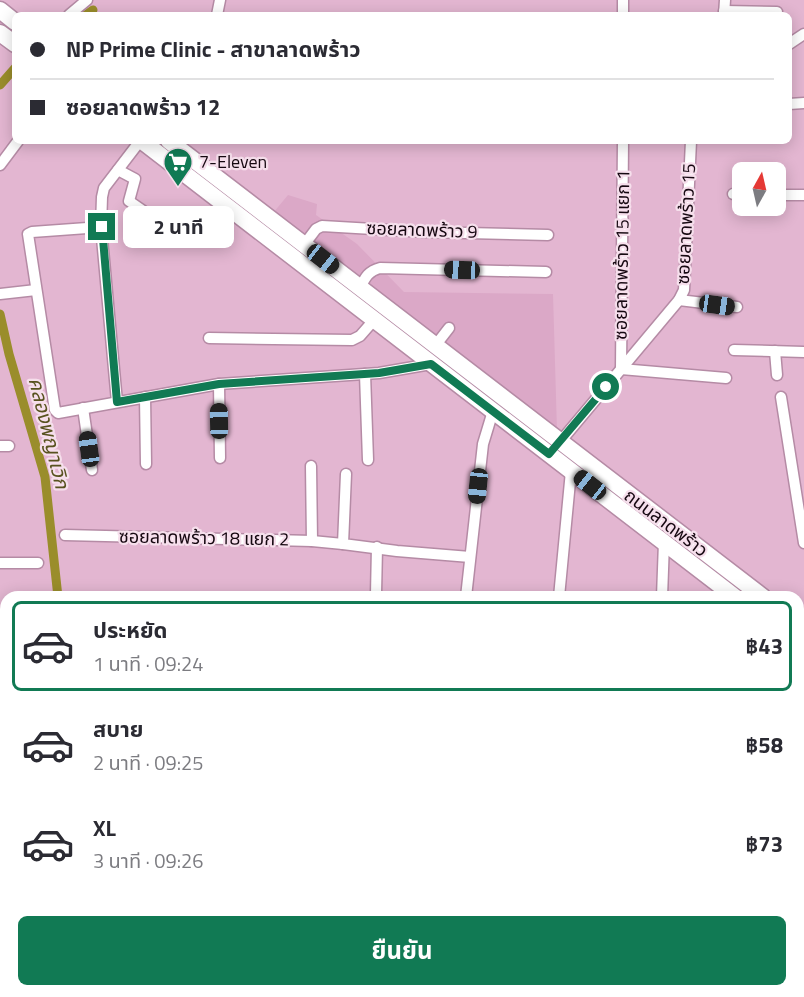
<!DOCTYPE html>
<html lang="th">
<meta charset="utf-8">
<style>
body{margin:0;font-family:"Titillium Web","Noto Sans Thai",sans-serif;background:#f2f2f3;color:#2b2b33;height:100vh;display:flex;flex-direction:column;font-size:22px;white-space:nowrap}
*{box-sizing:border-box;margin:0}
p{font-size:20px;color:#7c7c81}
.icon{flex:none;width:33px;height:33px;fill:none;stroke:currentColor;stroke-width:2;stroke-linecap:round;stroke-linejoin:round}
.map{position:relative;flex:1;overflow:hidden}
.panel{position:absolute;left:0px;top:591px;width:804px;height:406px;display:flex;flex-direction:column;background:#fff;border-radius:18px 18px 0 0;box-shadow:0 3px 15px #0003}
.panel>*{flex:none}
.banner{position:absolute;left:12px;top:12px;width:780px;height:132px;border-radius:9px;box-shadow:0 3px 15px #0003;display:grid;align-content:center;height:132px;padding:0 18px;background:#fff}
.needle{width:39px;rotate:8deg}
.buttons{position:absolute;left:732px;top:162px;display:grid;gap:12px}
.buttons a{display:grid;place-items:center;width:54px;height:54px;border-radius:9px;background:#fff;box-shadow:0 3px 15px #0003;font-size:30px}
.end{position:absolute;width:27px;height:27px;margin:-14px;border:8px solid #117a54;background:#fff;box-shadow:0 0 0 3px #fff}
.from{border-radius:50%}
.bubble{position:absolute;height:42px;border-radius:9px;background:#fff;box-shadow:0 3px 15px #0003;font-size:20px;font-weight:700;line-height:42px;text-align:center}
.car{position:absolute;width:18px;height:36px;margin:-18px -9px;border-radius:8px;box-shadow:0 0 4px 2px #0007;background:linear-gradient(#222 24%,#8ab4d8 0 40%,#222 0 76%,#8ab4d8 0 86%,#222 0)}
.banner b{display:flex;align-items:center;gap:21px;height:57px;font-size:22px}
.banner b+b{border-top:2px solid #e1e1e2}
.banner i{width:15px;height:15px;background:#2b2b33}
ul{padding:10px 0 0;list-style:none}
li{display:flex;align-items:center;gap:18px;height:90px;margin:0 12px 9px;padding:0 6px;border:3px solid transparent;border-radius:9px}
li div{flex:1}
li b{display:block;font-size:22px}
li em{font-style:normal;font-weight:700}
li.selected{border-color:#117a54}
li>.icon{width:54px;height:54px;stroke-width:1.5}
.primary-button{display:flex;gap:12px;margin-top:auto;padding:12px 18px}
.primary-button a{flex:1;height:69px;border-radius:9px;background:#117a54;color:#fff;font-size:24px;font-weight:700;line-height:69px;text-align:center}
.map>svg:first-child{display:block}
.built{fill:#dba8c7}
.lines{fill:none;stroke-linecap:round;stroke-linejoin:round}
.canal{stroke:#9a8d2b;stroke-width:9}
.street-casing{stroke:#b58ba5;stroke-width:13}
.primary-casing{stroke:#b58ba5;stroke-width:19}
.street{stroke:#fff;stroke-width:10}
.primary{stroke:#fff;stroke-width:16}
.route{stroke:#117a54;stroke-width:8}
.labels{text-anchor:middle;stroke-width:4.5;stroke-linejoin:round;paint-order:stroke}
.poi-label{font-size:18px;fill:#160811;stroke:#f6dfec;text-anchor:start}
.street-label{font-size:18px;fill:#160811;stroke:#f6dfec}
.water-label{font-size:20px;font-style:italic;fill:#58521f;stroke:#f6dfec}
</style>
<div class="map">
<svg width="804" height="997" viewBox="0 0 804 997">
<rect width="100%" height="100%" fill="#e3b6d1"/>
<!-- built -->
<path class="built" d="M288,195l29,9 -1,11 41,29 47,48 149,2 4,137 -284,-218z"/>
<g class="lines">
<!-- canal -->
<g class="canal">
<path d="M86,15l7,-5"/>
<path d="M0,85l15,-17"/>
<path d="M0,314l9,40 36,123 13,120"/>
<path d="M44,992l2,5"/>
</g>
<!-- street casing -->
<g class="street-casing">
<g id="street">
<path d="M623,0v15"/>
<path d="M724,11l53,1"/>
<path d="M69,15l18,-15"/>
<path d="M217,15l3,-15"/>
<path d="M724,15l1,-15"/>
<path d="M789,44l15,-10"/>
<path d="M789,104l15,-1"/>
<path d="M623,141l-2,228 105,9"/>
<path d="M0,165l18,-24"/>
<path d="M118,170l17,9 -6,22 39,27"/>
<path d="M733,194h9"/>
<path d="M776,195h28"/>
<path d="M101,227l-69,5 -4,2 27,176 3,3 161,-29 160,-11 52,-9"/>
<path d="M304,245l12,-16 6,-3 102,6 124,3"/>
<path d="M360,288c5,-10 8,-17 20,-20l166,4"/>
<path d="M0,294l36,-4"/>
<path d="M679,300l58,7"/>
<path d="M209,338l143,2 8,-4 14,-16"/>
<path d="M435,346l14,-18"/>
<path d="M734,350l70,2"/>
<path d="M775,351l2,24"/>
<path d="M365,374l3,86"/>
<path d="M219,384l1,74"/>
<path d="M145,397l1,67"/>
<path d="M781,397l23,146"/>
<path d="M117,402l-16,-175 1,-30 2,-9 36,-47"/>
<path d="M83,408l9,62"/>
<path d="M560,442l119,-142 5,-10 7,-149"/>
<path d="M0,446h9"/>
<path d="M311,466l1,75"/>
<path d="M346,474l-3,70 54,7 73,6"/>
<path d="M65,535l247,6 31,3"/>
<path d="M0,563h38"/>
<path d="M374,597l2,-3 1,-47"/>
<path d="M466,597l17,-153 10,-33"/>
<path d="M559,597l12,-126"/>
<path d="M662,597l2,-55"/>
<path d="M0,626l6,1"/>
<path d="M0,710l6,1"/>
<path d="M0,791l6,1"/>
<path d="M798,971h6"/>
<path d="M161,992l29,5"/>
<path d="M348,992l16,5"/>
<path d="M579,992l174,5"/>
<path d="M200,997l2,-5"/>
<path d="M280,997l2,-5"/>
<path d="M418,997l1,-5"/>
</g>
</g>
<!-- primary casing -->
<g class="primary-casing">
<g id="primary">
<path d="M0,10l15,12"/>
<path d="M0,33l15,11"/>
<path d="M142,141l593,456"/>
<path d="M169,141l594,456"/>
<path d="M798,624l6,5"/>
<path d="M798,647l6,5"/>
</g>
</g>
<!-- street -->
<use href="#street" class="street"/>
<!-- primary -->
<use href="#primary" class="primary"/>
</g>
<g class="lines">
<!-- route -->
<path class="route" d="M102,227l15,175 102,-18 160,-11 52,-9 118,90 57,-67"/>
</g>
<!-- icons -->
<defs>
<g id="supermarket-pin" transform="scale(1.5)"><path d="M0 17L-7.5 6A9.5 9.5 0 1 1 7.5 6Z" fill="#117a54" stroke="#f6dfec"/><path d="M-6-5.5h2.5l.6 2H6L4.5 2H-2.5L-4.4-4H-6ZM-1.5 3.2a1.3 1.3 0 1 0 .1 0ZM3 3.2a1.3 1.3 0 1 0 .1 0Z" fill="#fff"/></g>
</defs>
<g fill-rule="evenodd">
<use href="#supermarket-pin" x="178" y="162"/>
</g>
<g class="labels">
<!-- poi labels -->
<g class="poi-label">
<text x="199" y="168">7-Eleven</text>
</g>
<!-- street labels -->
<g class="street-label">
<text transform="translate(686 224) rotate(-87)" y="6">ซอยลาดพร้าว 15</text>
<text transform="translate(422 230) rotate(2)" y="6">ซอยลาดพร้าว 9</text>
<text transform="translate(622 255) rotate(-89)" y="6">ซอยลาดพร้าว 15 แยก 1</text>
<text transform="translate(666 523) rotate(37)" y="6">ถนนลาดพร้าว</text>
<text transform="translate(204 538) rotate(1)" y="6">ซอยลาดพร้าว 18 แยก 2</text>
</g>
<!-- water labels -->
<g class="water-label">
<text transform="translate(49 433) rotate(76)" y="7">คลองพญาเวิก</text>
</g>
</g>
</svg>
<div class="buttons">
<a><svg class="needle" viewBox="-14 -14 28 28"><path d="M0-13l5 13h-10z" fill="#e53935"/><path d="M0 13l5-13h-10z" fill="#7c7c81"/></svg></a>
</div>
<i class="end from" style="left:606px;top:387px"></i>
<i class="end" style="left:102px;top:227px"></i>
<div class="bubble" style="left:123px;top:206px;width:111px">2 นาที</div>
<i class="car" style="left:323px;top:259px;rotate:128deg"></i>
<i class="car" style="left:462px;top:270px;rotate:272deg"></i>
<i class="car" style="left:717px;top:305px;rotate:98deg"></i>
<i class="car" style="left:219px;top:421px;rotate:359deg"></i>
<i class="car" style="left:89px;top:449px;rotate:352deg"></i>
<i class="car" style="left:590px;top:485px;rotate:308deg"></i>
<i class="car" style="left:478px;top:486px;rotate:186deg"></i>
<div class="banner">
<b><i class="from"></i>NP Prime Clinic - สาขาลาดพร้าว</b>
<b><i></i>ซอยลาดพร้าว 12</b>
</div>
<section class="panel">
<ul>
<li class="selected"><svg class="icon" aria-label="car" viewBox="0 0 24 24"><path d="M5 17H2v-5l4-1 3-4h7l3 4 3 1v5h-3M9 17h6M6 11h13"/><circle cx="7" cy="17" r="2"/><circle cx="17" cy="17" r="2"/></svg><div><b>ประหยัด</b><p>1 นาที · 09:24</p></div><em>฿43</em></li>
<li><svg class="icon" aria-label="car" viewBox="0 0 24 24"><path d="M5 17H2v-5l4-1 3-4h7l3 4 3 1v5h-3M9 17h6M6 11h13"/><circle cx="7" cy="17" r="2"/><circle cx="17" cy="17" r="2"/></svg><div><b>สบาย</b><p>2 นาที · 09:25</p></div><em>฿58</em></li>
<li><svg class="icon" aria-label="car" viewBox="0 0 24 24"><path d="M5 17H2v-5l4-1 3-4h7l3 4 3 1v5h-3M9 17h6M6 11h13"/><circle cx="7" cy="17" r="2"/><circle cx="17" cy="17" r="2"/></svg><div><b>XL</b><p>3 นาที · 09:26</p></div><em>฿73</em></li>
</ul>
<div class="primary-button"><a>ยืนยัน</a></div>
</section>
</div>
